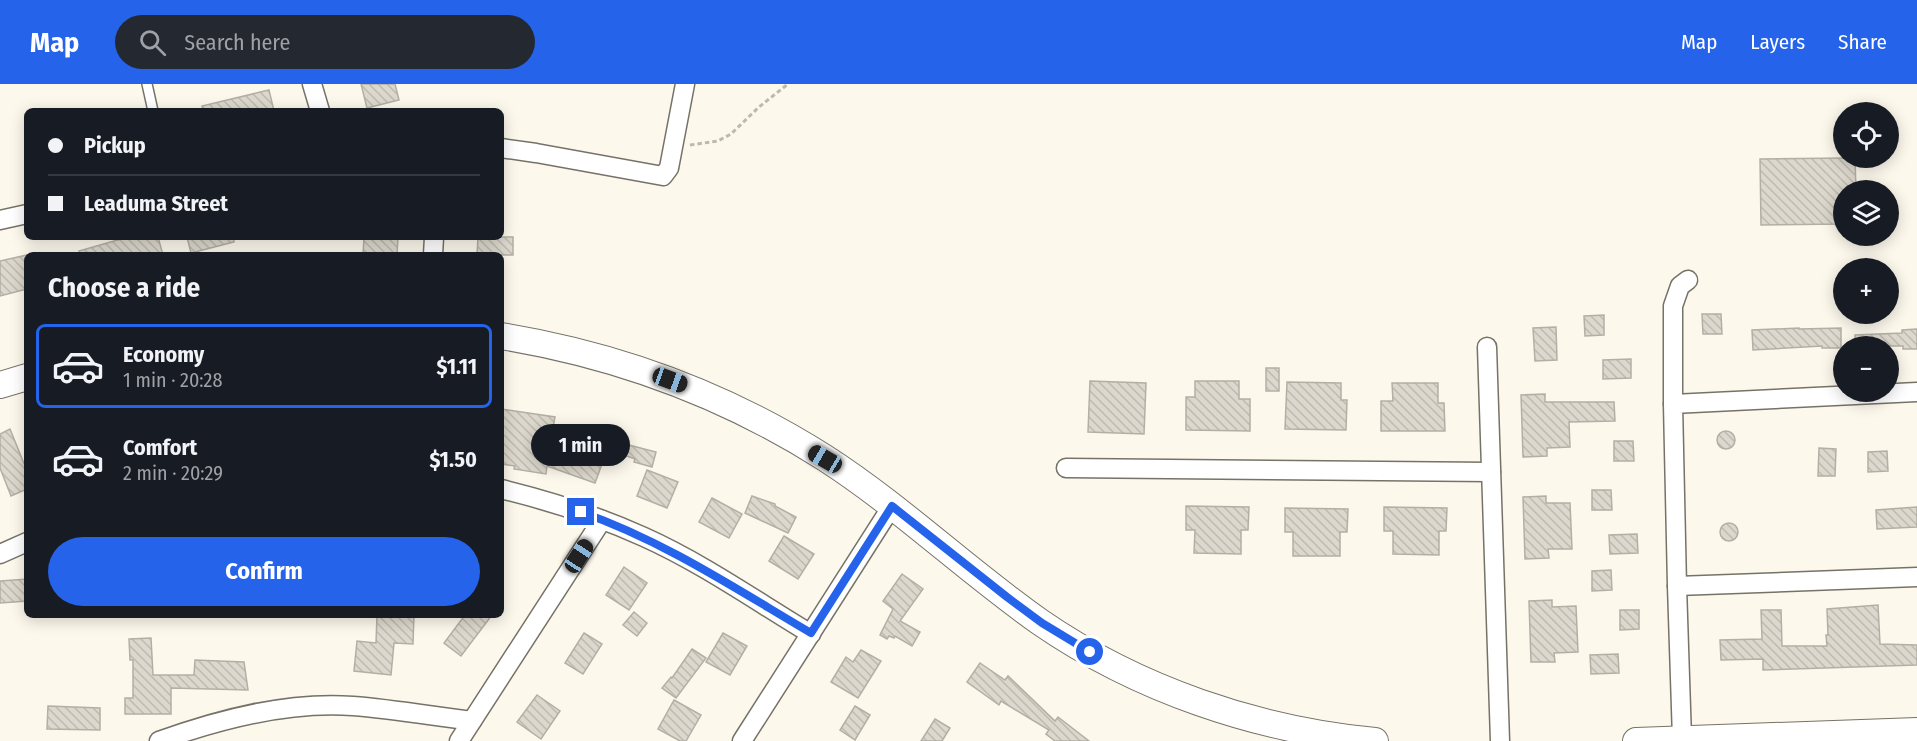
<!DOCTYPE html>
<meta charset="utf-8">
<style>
body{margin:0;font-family:"Fira Sans Condensed",sans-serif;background:#242831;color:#f1f3f6;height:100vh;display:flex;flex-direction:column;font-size:22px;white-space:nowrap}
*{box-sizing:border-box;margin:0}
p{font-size:20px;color:#9ea1a6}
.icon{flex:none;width:33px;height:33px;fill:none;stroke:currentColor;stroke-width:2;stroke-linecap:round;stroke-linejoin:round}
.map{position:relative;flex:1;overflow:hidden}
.side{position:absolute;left:24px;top:168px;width:480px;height:366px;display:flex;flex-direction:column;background:#171b24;border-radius:9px;box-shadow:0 3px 15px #0003}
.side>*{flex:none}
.banner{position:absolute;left:24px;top:24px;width:480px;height:132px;border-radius:9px;box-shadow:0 3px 15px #0003;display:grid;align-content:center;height:132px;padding:0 24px;background:#171b24}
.buttons{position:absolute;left:1833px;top:18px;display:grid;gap:12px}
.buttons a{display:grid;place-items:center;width:66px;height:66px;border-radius:50%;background:#171b24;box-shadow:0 3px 15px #0003;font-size:30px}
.end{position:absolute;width:27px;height:27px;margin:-14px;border:8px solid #2563eb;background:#fff;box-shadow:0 0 0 3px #fff}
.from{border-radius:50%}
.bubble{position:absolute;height:42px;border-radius:21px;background:#171b24;box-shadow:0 3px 15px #0003;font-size:20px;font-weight:700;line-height:42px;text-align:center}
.car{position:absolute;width:18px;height:36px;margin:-18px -9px;border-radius:8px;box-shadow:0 0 4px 2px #0007;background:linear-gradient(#222 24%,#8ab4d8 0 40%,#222 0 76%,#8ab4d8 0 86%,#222 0)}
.banner b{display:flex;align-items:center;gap:21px;height:57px;font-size:22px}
.banner b+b{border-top:2px solid #363941}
.banner i{width:15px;height:15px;background:#f1f3f6}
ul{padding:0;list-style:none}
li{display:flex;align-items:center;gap:18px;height:84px;margin:0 12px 9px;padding:0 12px;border:3px solid transparent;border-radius:9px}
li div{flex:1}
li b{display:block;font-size:22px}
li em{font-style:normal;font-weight:700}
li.current{border-color:#2563eb}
li>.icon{width:54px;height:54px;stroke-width:1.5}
h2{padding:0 24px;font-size:27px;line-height:72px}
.primary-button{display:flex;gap:12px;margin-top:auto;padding:12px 24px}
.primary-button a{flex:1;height:69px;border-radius:36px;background:#2563eb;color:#fff;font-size:24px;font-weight:700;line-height:69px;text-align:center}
header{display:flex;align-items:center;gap:36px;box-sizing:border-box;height:84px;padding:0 30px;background:#2563eb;color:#fff}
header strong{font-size:28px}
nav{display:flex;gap:33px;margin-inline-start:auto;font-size:21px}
.search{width:420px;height:54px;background:#242831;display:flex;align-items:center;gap:15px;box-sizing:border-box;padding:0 21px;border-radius:33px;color:#9ea1a6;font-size:22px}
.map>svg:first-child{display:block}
.building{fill:url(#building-back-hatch);stroke:#b4afa5;stroke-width:1.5}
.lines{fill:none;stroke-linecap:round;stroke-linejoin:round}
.service-casing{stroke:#767268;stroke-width:12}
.minor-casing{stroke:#767268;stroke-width:21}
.secondary-casing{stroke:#767268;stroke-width:28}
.path{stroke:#bdb9b0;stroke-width:3;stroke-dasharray:4.5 3;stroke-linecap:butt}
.service{stroke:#fff;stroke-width:9}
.minor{stroke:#fff;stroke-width:18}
.secondary{stroke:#fff;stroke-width:26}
.route{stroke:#2563eb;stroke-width:8}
</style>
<header>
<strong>Map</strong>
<div class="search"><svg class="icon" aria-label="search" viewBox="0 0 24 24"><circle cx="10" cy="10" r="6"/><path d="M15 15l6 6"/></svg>Search here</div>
<nav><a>Map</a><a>Layers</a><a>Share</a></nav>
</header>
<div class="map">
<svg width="1917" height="657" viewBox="0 0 1917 657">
<defs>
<pattern id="building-back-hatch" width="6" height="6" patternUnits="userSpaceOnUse" patternTransform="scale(1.5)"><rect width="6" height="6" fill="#ddd8cd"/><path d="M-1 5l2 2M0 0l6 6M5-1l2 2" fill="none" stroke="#bebab0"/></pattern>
</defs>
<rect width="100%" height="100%" fill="#fdf8ec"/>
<!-- building -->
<g class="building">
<path d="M361,0h34l4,16 -32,8z"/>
<path d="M269,6l5,21h-71l-1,-5z"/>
<path d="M1844,74h11l1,32h-12v34l-83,1 -1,-66z"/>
<path d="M128,153h30l5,18h-83l-1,-4z"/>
<path d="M187,153h47v5l-43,11z"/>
<path d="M364,153h34l-1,18h-34z"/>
<path d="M478,153h35v18h-36z"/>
<path d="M27,171v34l-27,7v-35z"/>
<path d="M1702,230h19l1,20h-19z"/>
<path d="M1604,231v20l-19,1 -1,-20z"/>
<path d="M1556,243l1,33 -22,1 -2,-33z"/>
<path d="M1799,244v1l42,-1v20h-19v-2l-69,4 -1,-20z"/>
<path d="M1917,245v20h-14v-3h-48v-11l47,-2v-3z"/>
<path d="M1631,275v19l-28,1v-19z"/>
<rect x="1266" y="284" width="13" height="23"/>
<path d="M1090,297l56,2 -2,51 -56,-2z"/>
<path d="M1195,297h44v18h11v32l-64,-1v-33h9z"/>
<path d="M1287,298l54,1v17h6l-1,30 -61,-1z"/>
<path d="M1392,299h46v20h6l1,28h-64v-30h12z"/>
<path d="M1545,310v8h69l1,19 -46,1 1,25 -23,1v8l-24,1 -2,-62z"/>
<path d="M501,325l54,8 -3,16 54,20 -11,30 -48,-17 -1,8 -32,-5 1,-3 -14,-2z"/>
<path d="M10,345l17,42v18l-16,7 -11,-28v-34z"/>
<circle cx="1726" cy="356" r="9"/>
<path d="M610,349l17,6 -2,5 31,8 -4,15 -18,-5 1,-3 -30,-11z"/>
<path d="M1614,357h19l1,20h-20z"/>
<path d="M1819,364l17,1 -1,27h-17z"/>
<path d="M1887,367l1,20 -20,1v-20z"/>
<path d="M647,386l31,12 -11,26 -30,-12z"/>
<path d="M1592,406h19l1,20h-20z"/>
<path d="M752,412l23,8v2l21,11 -8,16 -43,-20z"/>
<path d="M1546,412v7h24l2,46h-24l1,9 -24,1 -2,-62z"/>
<path d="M712,414l30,16 -13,24 -30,-16z"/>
<path d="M1186,422l63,1 -1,23h-7v24l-47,-1 1,-23h-9z"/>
<path d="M1384,423l63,1 -1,23h-7v24l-46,-1v-23h-9z"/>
<path d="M1917,423v20l-40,2 -1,-19z"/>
<path d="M1285,424l63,1 -1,23h-7v24h-47v-24h-8z"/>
<circle cx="1729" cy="448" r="9"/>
<path d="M1637,450l1,19 -28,1 -1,-19z"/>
<path d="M784,452l30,18 -16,25 -29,-18z"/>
<path d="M624,483l23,16 -18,27 -23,-15z"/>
<path d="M1611,486l1,20 -20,1v-20z"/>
<path d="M902,490l21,15 -23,32 20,11 -8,14 -17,-10 -1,2 -5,-2 -2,3 -7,-4 13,-26 -10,-8z"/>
<path d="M27,495v22l-27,2v-22z"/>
<path d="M1552,516v7l24,-1 2,46 -24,1 1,9h-24l-2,-61z"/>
<path d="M1878,521l2,39 37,1v20l-154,5v-11l-42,1 -1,-20 42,-1 -1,-29h20l1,36h45l-1,-11h2l-1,-26z"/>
<path d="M1620,526h19v19l-19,1z"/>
<path d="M634,528l13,11 -10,13 -14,-11z"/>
<path d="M377,531h37l-1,29 -19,-1 -3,32 -37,-4 3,-30 19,2z"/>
<path d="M465,531h27l-31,41 -17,-13z"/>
<path d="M584,549l18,11 -19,30 -18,-11z"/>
<path d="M723,549l24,13 -17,29 -24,-13z"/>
<path d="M151,554l2,37h41l1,-15 49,2 4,28 -77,-2v26h-46v-16h8v-38h-3l-1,-21z"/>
<path d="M692,565l14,9 -30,40 -14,-10 9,-11 1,1z"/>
<path d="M861,566l20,11 -23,37 -27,-16 15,-25 7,5z"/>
<path d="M1618,570l1,19 -28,1 -1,-19z"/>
<path d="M980,579l25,17 3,-4 47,45 3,-4 31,24h-34l-9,-7 3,-4 -48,-29 -2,4 -32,-23z"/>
<path d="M537,611l23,16 -19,28 -24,-17z"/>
<path d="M674,616l27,15 -15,26h-6l-22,-12z"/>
<path d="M48,622l52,2v22l-53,-1z"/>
<path d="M855,622l15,9 -15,25 -15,-10z"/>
<path d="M935,635l15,9 -8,13h-21z"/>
</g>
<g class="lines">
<!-- service casing -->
<g class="service-casing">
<path id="service" d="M147,0l6,27"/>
</g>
<!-- minor casing -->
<g class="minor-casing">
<g id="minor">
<path d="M312,0l8,27"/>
<path d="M501,64l35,5 127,23 6,-8 16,-84"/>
<path d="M0,136l27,-6"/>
<path d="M433,171l1,-18"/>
<path d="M1487,263l13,394"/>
<path d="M1673,320v-98l7,-20 8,-6"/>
<path d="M1066,384l425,4"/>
<path d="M501,405c49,12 97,27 143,48 58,26 112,64 167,97"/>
<path d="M0,470l27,-12"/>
<path d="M1677,502l240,-9"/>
<path d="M1682,655l-5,-153 -4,-182 244,-12"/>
<path d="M159,657c61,-22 129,-40 194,-35 39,3 79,10 119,15"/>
<path d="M459,657l143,-221"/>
<path d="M742,657l150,-235"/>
</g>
</g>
<!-- secondary casing -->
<g class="secondary-casing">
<g id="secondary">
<path d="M501,252c116,19 225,59 324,122 76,49 141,112 215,164 97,67 217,108 335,119"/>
<path d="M0,301l27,-8"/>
<path d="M1636,657l281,-10"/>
</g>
</g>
<!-- path -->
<path class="path" d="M690,61l28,-4 13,-7 28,-27 29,-23"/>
<!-- service -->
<use href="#service" class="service"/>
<!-- minor -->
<use href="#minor" class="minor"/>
<!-- secondary -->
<use href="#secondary" class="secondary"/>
</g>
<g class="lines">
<!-- route -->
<path class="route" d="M581,428c83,29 155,77 230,121l81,-127 115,91 35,26 48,29"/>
</g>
</svg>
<div class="buttons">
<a><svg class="icon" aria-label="locate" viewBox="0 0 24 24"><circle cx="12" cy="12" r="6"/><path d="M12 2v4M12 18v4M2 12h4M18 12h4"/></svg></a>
<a><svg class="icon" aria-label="layers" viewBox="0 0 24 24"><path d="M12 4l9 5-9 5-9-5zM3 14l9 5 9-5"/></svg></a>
<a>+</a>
<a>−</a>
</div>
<i class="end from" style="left:1090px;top:568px"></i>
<i class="end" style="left:581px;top:428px"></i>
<div class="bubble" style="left:531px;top:340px;width:99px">1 min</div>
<i class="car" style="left:670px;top:296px;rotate:110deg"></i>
<i class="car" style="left:825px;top:375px;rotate:300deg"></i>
<i class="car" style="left:579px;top:472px;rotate:33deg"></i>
<div class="banner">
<b><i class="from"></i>Pickup</b>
<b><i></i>Leaduma Street</b>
</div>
<section class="side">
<h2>Choose a ride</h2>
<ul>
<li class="current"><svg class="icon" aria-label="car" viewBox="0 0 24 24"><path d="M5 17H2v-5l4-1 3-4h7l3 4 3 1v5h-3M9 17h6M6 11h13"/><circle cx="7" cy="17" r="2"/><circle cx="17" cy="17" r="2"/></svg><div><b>Economy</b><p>1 min · 20:28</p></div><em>$1.11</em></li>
<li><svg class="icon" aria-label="car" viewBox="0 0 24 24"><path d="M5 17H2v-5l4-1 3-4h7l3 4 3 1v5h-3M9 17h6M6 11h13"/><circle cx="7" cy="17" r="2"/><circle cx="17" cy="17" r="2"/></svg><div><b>Comfort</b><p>2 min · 20:29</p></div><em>$1.50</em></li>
</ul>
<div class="primary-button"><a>Confirm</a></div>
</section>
</div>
